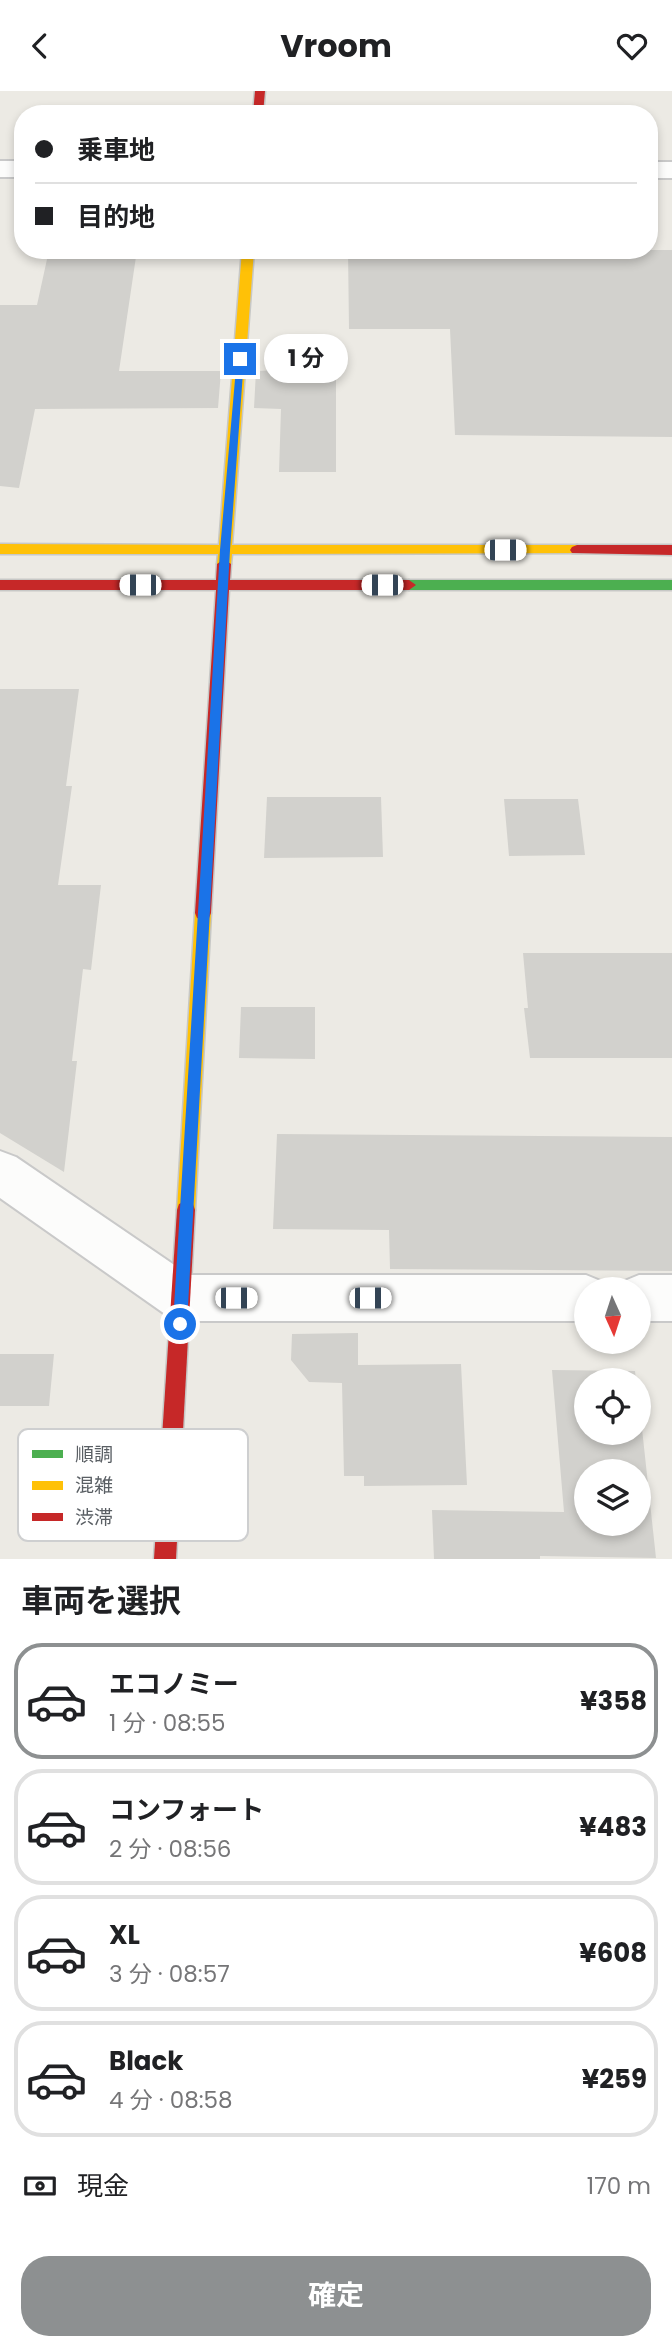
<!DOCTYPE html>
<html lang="ja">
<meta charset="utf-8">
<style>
body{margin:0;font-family:Poppins,"Noto Sans JP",sans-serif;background:#f6f6f6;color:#202124;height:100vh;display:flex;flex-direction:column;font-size:26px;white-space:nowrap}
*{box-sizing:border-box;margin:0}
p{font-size:23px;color:#757577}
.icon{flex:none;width:38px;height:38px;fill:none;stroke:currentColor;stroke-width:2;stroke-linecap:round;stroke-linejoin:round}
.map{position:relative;height:1468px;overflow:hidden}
.sheet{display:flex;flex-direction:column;background:#fff;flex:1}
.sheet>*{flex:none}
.top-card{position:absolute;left:14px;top:14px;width:644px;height:154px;border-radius:28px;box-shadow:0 4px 10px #0003;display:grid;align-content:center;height:154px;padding:0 21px;background:#fff}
.needle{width:46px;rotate:177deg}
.controls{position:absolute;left:574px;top:1186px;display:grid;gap:14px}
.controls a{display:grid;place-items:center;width:77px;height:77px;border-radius:50%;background:#fff;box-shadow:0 4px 10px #0003;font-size:35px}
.end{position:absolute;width:32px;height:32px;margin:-16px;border:9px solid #1a73e8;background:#fff;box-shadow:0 0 0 4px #fff}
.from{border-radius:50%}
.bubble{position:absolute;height:49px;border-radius:24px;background:#fff;box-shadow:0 4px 10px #0003;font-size:23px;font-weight:700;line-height:49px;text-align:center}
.car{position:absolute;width:21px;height:42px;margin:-21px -10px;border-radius:9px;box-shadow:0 0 5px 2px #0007;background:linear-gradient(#fff 24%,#345 0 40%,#fff 0 76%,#345 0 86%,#fff 0)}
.top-card b{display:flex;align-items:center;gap:24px;height:66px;font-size:26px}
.top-card b+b{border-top:2px solid #e0e0e0}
.top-card i{width:18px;height:18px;background:#202124}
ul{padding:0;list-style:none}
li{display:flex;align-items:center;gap:21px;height:116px;margin:0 14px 10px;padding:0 7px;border:4px solid #e0e0e0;border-radius:28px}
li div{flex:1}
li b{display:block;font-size:26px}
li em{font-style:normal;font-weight:700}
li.on{border-color:#8d9091}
li>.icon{width:63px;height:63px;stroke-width:1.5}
h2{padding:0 21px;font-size:32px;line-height:84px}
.pay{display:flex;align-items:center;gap:18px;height:77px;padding:0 21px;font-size:26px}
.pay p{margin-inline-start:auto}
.action{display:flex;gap:14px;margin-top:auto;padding:14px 21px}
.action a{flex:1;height:80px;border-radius:28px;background:#8d9091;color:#fff;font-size:28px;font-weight:700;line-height:80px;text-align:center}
header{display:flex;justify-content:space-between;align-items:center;height:91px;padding:0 21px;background:#fff;font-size:32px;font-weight:700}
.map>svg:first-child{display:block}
.building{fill:#d2d1cd;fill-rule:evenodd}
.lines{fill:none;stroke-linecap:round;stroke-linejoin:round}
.street-casing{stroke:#c9c9c9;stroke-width:4}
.fast-casing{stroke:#c7c8c6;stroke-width:3}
.slow-casing{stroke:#c7c8c6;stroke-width:3}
.jam-casing{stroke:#c7c8c6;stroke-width:3}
.street{fill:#fcfcfb;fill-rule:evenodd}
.fast{fill:#4caf50;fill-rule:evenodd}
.slow{fill:#ffc107;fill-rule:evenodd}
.jam{fill:#c62828;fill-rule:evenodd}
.route{fill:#1a73e8}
.key{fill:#fff;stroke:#cecfd0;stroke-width:2}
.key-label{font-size:19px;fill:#5a5f64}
</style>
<header><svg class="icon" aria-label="back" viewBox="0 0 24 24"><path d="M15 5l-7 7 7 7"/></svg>Vroom<svg class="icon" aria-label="heart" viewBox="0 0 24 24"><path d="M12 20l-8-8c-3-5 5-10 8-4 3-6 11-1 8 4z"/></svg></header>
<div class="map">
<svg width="672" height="1468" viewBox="0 0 672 1468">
<rect width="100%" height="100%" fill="#eceae4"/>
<!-- building -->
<g class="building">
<path d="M49,159h88l-18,121h102l-3,37 -183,1 -16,79 -19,-2v-181h37z"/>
<path d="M348,159h324v187l-217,-2 -5,-106h-101z"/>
<path d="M280,271l56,1v109h-57l2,-63 -27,-1 2,-37 24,-1z"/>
<path d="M0,598h79l-13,97h6l-14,99h43l-10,85 -8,-1 -11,92h5l-13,111 -64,-39z"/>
<path d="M267,706h114l2,60 -119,1z"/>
<path d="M504,708h74l7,56 -76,1z"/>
<path d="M523,862h149v105h-142l-6,-50h4z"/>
<path d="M241,916h74v52l-76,-1z"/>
<path d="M277,1043l395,3v134l-282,-2 -1,-39 -116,-1z"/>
<path d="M358,1242v32l103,-1 6,121 -103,1v-10h-20l-2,-93 -33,-1 -18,-22 1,-26z"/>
<path d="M0,1263h54l-5,52h-49z"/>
<path d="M552,1279l83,1 1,10h-50v52h53v-32l17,157 -116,-2v3h-106l-2,-49 132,2zM586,1381h53v52h-53z"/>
</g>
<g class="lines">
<!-- street casing -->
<g class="street-casing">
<g id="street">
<rect x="0" y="70" width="23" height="16"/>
<rect x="649" y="71" width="23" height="16"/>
<path d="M0,1060l16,6 173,118h397l17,7 3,8h-20v31h-404l-17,-7 -165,-116z"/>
<path d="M639,1184h33v46h-33v-31h-20l3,-8z"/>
</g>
</g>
<!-- fast casing -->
<g class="fast-casing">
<path id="fast" d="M409,489h263v10h-263l-7,-5z"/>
</g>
<!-- slow casing -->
<g class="slow-casing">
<g id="slow">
<path d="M242,159h12l-22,295h345l5,2 2,3 -2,3 -350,1 -1,10 -7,5 -7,-5 1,-10h-218v-10l219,1z"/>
<path d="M203,815l6,2 2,5 -16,297 -2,6 -7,3 -7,-3 -2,-6 18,-297 2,-5z"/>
</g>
</g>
<!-- jam casing -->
<g class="jam-casing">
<g id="jam">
<path d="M255,0h10l-2,23h-10z"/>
<path d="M577,454h95v10l-100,-2 -2,-3 2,-3z"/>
<path d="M224,468l7,5 -1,16h179l7,5 -7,5h-180l-18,323 -2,5 -6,2 -6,-2 -2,-5 21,-323h-216v-10h216l1,-16z"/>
<path d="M186,1110l7,3 2,6 -19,349h-22l23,-349 2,-6z"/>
</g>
</g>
<!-- street -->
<use href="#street" class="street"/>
<!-- fast -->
<use href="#fast" class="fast"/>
<!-- slow -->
<use href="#slow" class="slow"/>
<!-- jam -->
<use href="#jam" class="jam"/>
</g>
<!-- route -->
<path class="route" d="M237,266l7,2 -14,191 -43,774 -7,7 -7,-7 47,-774z"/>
<!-- legend -->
<rect x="18" y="1338" width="230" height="112" rx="10" class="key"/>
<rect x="32" y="1359" width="31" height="8" fill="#4caf50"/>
<rect x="32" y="1390" width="31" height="9" fill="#ffc107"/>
<rect x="32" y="1422" width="31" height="8" fill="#c62828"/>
<g class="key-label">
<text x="75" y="1370">順調</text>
<text x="75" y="1401">混雑</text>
<text x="75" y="1433">渋滞</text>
</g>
</svg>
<div class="controls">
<a><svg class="needle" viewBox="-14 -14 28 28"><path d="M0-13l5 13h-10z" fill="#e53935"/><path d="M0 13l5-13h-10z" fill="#757577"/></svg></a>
<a><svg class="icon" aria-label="locate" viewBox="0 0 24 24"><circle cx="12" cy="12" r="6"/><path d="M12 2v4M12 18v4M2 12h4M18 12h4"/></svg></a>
<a><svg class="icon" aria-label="layers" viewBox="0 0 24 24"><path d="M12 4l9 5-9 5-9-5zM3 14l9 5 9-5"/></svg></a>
</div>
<i class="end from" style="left:180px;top:1233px"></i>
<i class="end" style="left:240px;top:268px"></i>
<div class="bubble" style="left:264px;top:243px;width:84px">1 分</div>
<i class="car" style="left:505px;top:459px;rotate:90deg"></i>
<i class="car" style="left:140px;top:494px;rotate:270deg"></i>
<i class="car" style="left:382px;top:494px;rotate:270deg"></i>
<i class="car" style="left:236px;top:1207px;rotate:90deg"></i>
<i class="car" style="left:370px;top:1207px;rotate:90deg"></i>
<div class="top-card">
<b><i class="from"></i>乗車地</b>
<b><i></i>目的地</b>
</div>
</div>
<section class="sheet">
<h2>車両を選択</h2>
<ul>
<li class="on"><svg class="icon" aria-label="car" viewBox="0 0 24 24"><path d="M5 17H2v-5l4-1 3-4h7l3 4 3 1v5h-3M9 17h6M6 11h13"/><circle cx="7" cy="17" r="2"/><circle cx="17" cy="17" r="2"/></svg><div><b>エコノミー</b><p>1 分 · 08:55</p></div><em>¥358</em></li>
<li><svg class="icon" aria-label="car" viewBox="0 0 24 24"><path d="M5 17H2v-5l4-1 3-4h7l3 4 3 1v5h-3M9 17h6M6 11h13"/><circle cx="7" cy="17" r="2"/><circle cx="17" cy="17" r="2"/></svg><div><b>コンフォート</b><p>2 分 · 08:56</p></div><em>¥483</em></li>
<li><svg class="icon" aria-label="car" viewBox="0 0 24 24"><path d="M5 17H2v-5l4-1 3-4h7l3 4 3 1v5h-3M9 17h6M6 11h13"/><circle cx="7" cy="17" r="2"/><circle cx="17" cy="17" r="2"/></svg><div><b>XL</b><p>3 分 · 08:57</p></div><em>¥608</em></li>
<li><svg class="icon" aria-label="car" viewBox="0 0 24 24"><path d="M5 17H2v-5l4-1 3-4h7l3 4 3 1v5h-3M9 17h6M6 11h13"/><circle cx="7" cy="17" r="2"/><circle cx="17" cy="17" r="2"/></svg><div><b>Black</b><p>4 分 · 08:58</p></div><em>¥259</em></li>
</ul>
<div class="pay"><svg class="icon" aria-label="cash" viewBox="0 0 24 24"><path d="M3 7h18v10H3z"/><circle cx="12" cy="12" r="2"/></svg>現金<p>170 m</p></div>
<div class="action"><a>確定</a></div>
</section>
